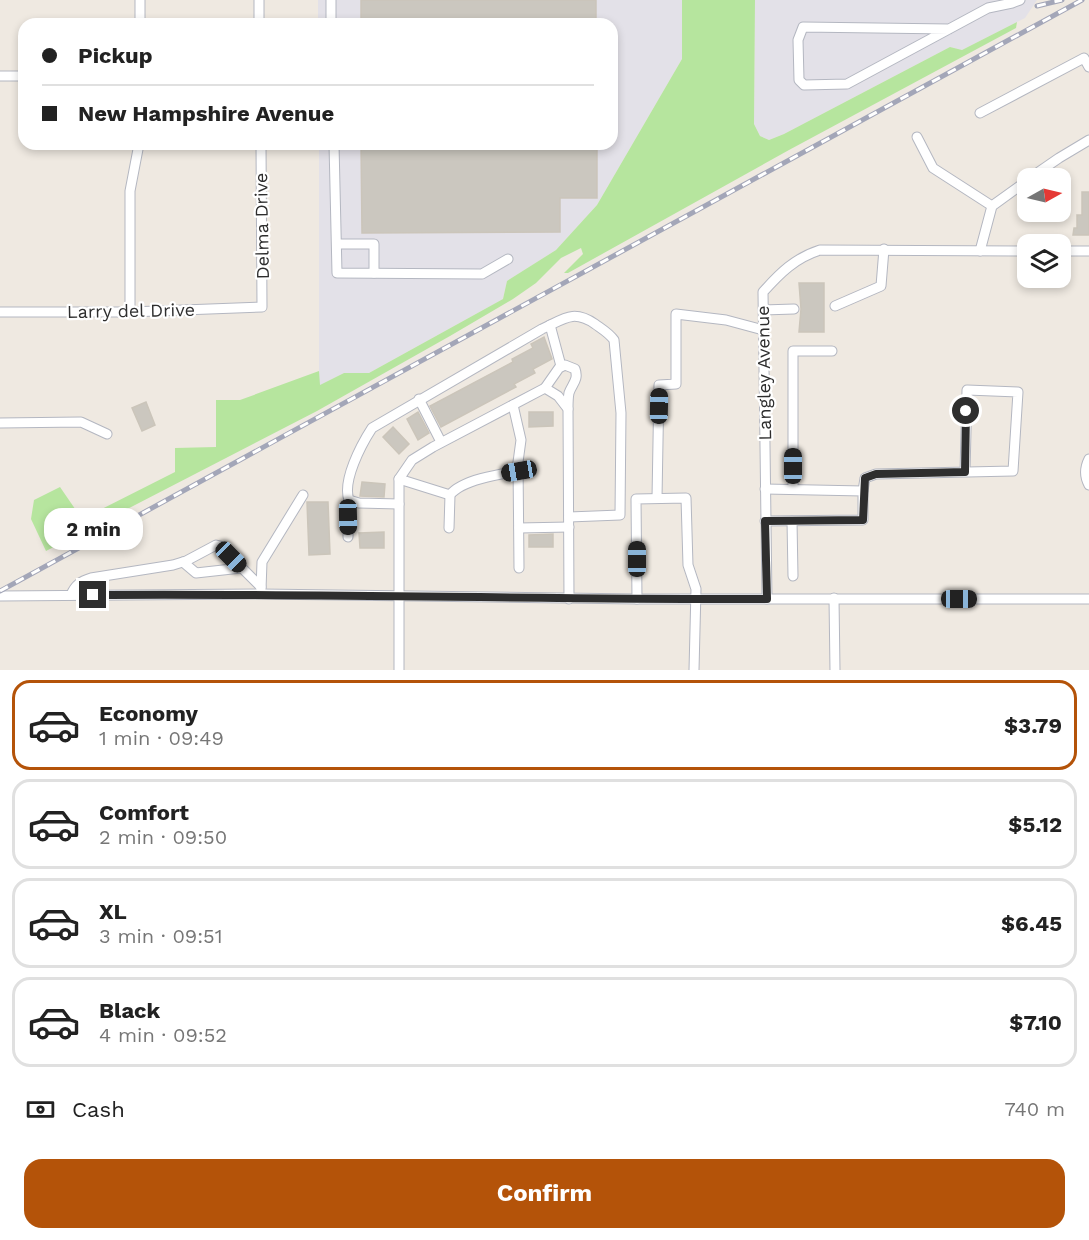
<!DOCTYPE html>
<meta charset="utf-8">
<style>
body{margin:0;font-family:"Work Sans",sans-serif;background:#f6f6f6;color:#222;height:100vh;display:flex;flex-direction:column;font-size:22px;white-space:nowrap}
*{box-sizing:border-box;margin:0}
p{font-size:20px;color:#767676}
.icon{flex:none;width:33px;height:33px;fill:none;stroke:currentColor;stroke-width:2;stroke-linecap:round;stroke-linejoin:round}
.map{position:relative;height:670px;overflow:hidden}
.details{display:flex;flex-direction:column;background:#fff;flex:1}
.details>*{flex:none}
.hud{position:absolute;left:18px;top:18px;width:600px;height:132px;border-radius:18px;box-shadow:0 3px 9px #0003;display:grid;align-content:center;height:132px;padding:0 24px;background:#fff}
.needle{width:39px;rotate:82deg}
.tools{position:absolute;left:1017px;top:168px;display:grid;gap:12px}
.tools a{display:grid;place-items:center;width:54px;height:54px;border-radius:12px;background:#fff;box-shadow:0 3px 9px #0003;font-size:30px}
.end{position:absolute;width:27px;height:27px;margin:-14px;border:8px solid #2e2e2e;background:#fff;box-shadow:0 0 0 3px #fff}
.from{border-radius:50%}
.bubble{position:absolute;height:42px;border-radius:18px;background:#fff;box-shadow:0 3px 9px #0003;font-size:20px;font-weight:700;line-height:42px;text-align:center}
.car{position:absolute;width:18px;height:36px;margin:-18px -9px;border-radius:8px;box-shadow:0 0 4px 2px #0007;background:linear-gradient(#222 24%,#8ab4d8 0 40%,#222 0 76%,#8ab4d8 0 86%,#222 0)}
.hud b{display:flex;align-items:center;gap:21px;height:57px;font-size:22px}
.hud b+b{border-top:2px solid #e0e0e0}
.hud i{width:15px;height:15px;background:#222}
ul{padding:10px 0 0;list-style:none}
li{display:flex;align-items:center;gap:18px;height:90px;margin:0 12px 9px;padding:0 12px;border:3px solid #e0e0e0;border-radius:18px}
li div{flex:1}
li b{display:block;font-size:22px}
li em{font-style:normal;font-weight:700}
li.current{border-color:#b45309}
li>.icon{width:54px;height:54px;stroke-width:1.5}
.pay{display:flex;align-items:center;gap:15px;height:66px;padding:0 24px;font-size:22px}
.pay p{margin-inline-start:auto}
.cta{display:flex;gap:12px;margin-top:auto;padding:12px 24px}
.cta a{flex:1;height:69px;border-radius:18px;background:#b45309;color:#fff;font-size:24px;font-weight:700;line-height:69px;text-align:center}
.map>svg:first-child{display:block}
.industrial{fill:#e3e1e8}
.green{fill:#b6e59e}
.building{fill:#cbc7bf;stroke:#cbc5ba;stroke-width:1.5}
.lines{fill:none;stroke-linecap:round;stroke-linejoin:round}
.minor-casing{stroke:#b4b7c1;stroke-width:11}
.minor{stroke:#fff;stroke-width:9}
.rail-casing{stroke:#a3a6b8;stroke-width:5}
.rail{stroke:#fff;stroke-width:3;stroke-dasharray:9;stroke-linecap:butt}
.route{stroke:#2e2e2e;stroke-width:8}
.labels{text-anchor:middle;stroke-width:4.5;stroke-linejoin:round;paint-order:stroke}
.street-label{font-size:18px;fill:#2e2e2e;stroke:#fff}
</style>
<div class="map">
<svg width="1089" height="670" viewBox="0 0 1089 670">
<rect width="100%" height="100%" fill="#efe9e1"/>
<!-- industrial -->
<g class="industrial">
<path d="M318,0h364v59l-85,146 -41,45 -49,31 -4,18 -134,74h-25l-25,13v-242h293v-120h-294z"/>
<path d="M755,0h282l-12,18 -63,32 -12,-3 -166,87 -15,6 -9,-4 -6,-12z"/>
</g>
<!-- green -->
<path class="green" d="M682,0h73l-1,124 6,12 9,4 15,-6 166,-87 12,3 55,-28 -1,6 -227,122 -221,123h-4l19,-19 -2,-6 -20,10 -25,25 -23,16 -63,37 -133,75 -271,140 -15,-32 3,-19 26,-13 22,32 93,-47v-24l41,-1v-47h24l79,-29 1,14 24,-12h25l134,-74 4,-18 49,-31 41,-45 85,-146z"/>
<!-- building -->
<g class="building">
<rect x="361" y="0" width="235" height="24"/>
<path d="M361,144h236v54h-37v34l-198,1z"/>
<path d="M1082,192h7v43h-16l1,-7h3v-13h5z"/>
<path d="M799,283h25v49h-25l2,-23z"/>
<path d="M544,337l8,22 -19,10 2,4 -21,11 2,3 -75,40 -11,-21 83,-44 -1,-3 21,-11 -2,-4z"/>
<path d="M146,402l9,23 -13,6 -10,-23z"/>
<path d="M418,412l11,21 -11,7 -11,-21z"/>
<path d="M529,412h24v14l-24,1z"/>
<path d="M393,427l16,17 -10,10 -16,-17z"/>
<path d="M362,482l23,2 -1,13 -24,-1z"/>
<path d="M307,502h21l2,52 -21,1z"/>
<path d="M384,532v16h-24l-1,-15z"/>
<path d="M553,534v13h-24v-12z"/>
</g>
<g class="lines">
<!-- minor casing -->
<g class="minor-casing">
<g id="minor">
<path d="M140,0v24"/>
<path d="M259,0v24"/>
<path d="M331,0v24"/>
<path d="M949,29l-146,-2 -5,13 1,40 5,5 43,-1 141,-76 24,-5 8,-3"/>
<path d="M0,76h24"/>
<path d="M980,113l104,-55 5,9"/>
<path d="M917,137l16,31 59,38"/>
<path d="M334,144l3,129 145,1 26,-15"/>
<path d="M1030,178l29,-20 30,-18"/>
<path d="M337,244h37v29"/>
<path d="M980,251l12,-45 36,-26"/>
<path d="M1060,251h29"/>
<path d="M835,306l46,-20 3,-37"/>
<path d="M763,310l31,-1"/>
<path d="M0,312h130l132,-5 -1,-163"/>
<path d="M130,312v-121l9,-47"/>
<path d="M550,325l11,41"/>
<path d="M545,388l13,8 10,13 1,190"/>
<path d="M419,399l22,43"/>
<path d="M513,405l8,35 -3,22 1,106"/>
<path d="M0,423l81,-1 26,12"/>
<path d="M1089,459c-4,8 -5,17 0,26"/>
<path d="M399,479l51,16"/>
<path d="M765,489l98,2v29l-98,1"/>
<path d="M793,489v-138h39"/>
<path d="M863,491l2,-13 11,-4c45,-1 91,-2 137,-3l5,-79 -51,-2 -2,82"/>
<path d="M657,498l2,-113 17,-1v-70l50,6 37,10"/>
<path d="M399,504l-40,-1 -10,-3c-7,-19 12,-55 23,-72l170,-99c22,-10 31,-20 53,-5 7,5 14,9 19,16l7,73 -1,102 -51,2"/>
<path d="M792,521l1,55"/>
<path d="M449,528l1,-33c11,-15 50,-21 69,-24"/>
<path d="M519,528l50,-1"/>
<path d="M348,537l1,-37"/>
<path d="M183,562l13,11 45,-5"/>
<path d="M261,589l1,-27 41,-67"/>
<path d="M71,595c4,-10 10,-14 20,-17l82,-13 13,-4 30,-16 4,1 41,41"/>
<path d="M0,596l261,-2 376,5h452"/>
<path d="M834,598l1,72"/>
<path d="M637,599l-1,-100 50,-1 2,67 8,24 -2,81"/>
<path d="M767,599l-4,-307c17,-19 32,-34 57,-42l208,1"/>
<path d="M399,670v-191l13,-19 21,-13 112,-59 14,-20 6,-3 10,4c4,11 -3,15 -6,24 -1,5 -1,11 -1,16"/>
</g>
</g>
<!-- minor -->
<use href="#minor" class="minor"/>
<!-- rail casing -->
<g class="rail-casing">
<g id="rail">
<path d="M1037,6l25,-6"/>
<path d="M0,591l1082,-591"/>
</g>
</g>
<!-- rail -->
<use href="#rail" class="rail"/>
</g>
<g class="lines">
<!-- route -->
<path class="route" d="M93,595c224,-2 449,5 674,4l-2,-78 98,-1 2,-42 11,-4 89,-2 1,-61"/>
</g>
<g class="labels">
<!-- street labels -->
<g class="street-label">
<text transform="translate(262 226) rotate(-91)" y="6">Delma Drive</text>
<text transform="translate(131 311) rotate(-1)" y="6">Larry del Drive</text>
<text transform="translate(764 373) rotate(-91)" y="6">Langley Avenue</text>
</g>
</g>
</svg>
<div class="tools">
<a><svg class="needle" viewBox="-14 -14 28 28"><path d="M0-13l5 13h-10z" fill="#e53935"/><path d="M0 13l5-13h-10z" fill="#767676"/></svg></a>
<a><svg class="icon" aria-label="layers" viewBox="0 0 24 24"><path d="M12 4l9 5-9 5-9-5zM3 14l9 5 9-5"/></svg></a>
</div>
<i class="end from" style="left:966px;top:411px"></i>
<i class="end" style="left:93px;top:595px"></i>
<div class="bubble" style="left:44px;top:508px;width:99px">2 min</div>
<i class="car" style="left:659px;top:406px;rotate:1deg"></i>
<i class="car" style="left:793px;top:466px;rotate:0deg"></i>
<i class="car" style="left:519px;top:471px;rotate:260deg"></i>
<i class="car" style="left:348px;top:517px;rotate:179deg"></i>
<i class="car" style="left:231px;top:557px;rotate:135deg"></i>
<i class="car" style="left:637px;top:559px;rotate:0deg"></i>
<i class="car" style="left:959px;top:599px;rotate:90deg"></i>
<div class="hud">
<b><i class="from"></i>Pickup</b>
<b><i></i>New Hampshire Avenue</b>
</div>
</div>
<section class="details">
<ul>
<li class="current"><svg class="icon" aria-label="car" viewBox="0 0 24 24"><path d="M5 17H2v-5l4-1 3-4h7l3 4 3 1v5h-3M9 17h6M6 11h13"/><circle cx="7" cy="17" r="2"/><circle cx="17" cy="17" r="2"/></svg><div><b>Economy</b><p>1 min · 09:49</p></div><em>$3.79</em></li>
<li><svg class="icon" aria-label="car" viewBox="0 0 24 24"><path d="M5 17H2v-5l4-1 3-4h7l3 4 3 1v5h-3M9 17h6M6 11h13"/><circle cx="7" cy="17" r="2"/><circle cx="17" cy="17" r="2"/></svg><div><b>Comfort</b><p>2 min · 09:50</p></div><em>$5.12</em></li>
<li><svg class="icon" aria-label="car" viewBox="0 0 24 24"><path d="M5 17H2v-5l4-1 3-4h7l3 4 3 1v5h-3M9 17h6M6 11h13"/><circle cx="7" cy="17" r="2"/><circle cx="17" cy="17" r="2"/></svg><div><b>XL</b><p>3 min · 09:51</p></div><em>$6.45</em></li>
<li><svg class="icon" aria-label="car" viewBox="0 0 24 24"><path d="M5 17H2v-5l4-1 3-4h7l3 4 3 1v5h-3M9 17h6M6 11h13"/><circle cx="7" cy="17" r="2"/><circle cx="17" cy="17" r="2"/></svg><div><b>Black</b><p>4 min · 09:52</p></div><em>$7.10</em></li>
</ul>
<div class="pay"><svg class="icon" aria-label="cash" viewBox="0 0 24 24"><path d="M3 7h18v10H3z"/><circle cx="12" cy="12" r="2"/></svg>Cash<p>740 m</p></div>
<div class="cta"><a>Confirm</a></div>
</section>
